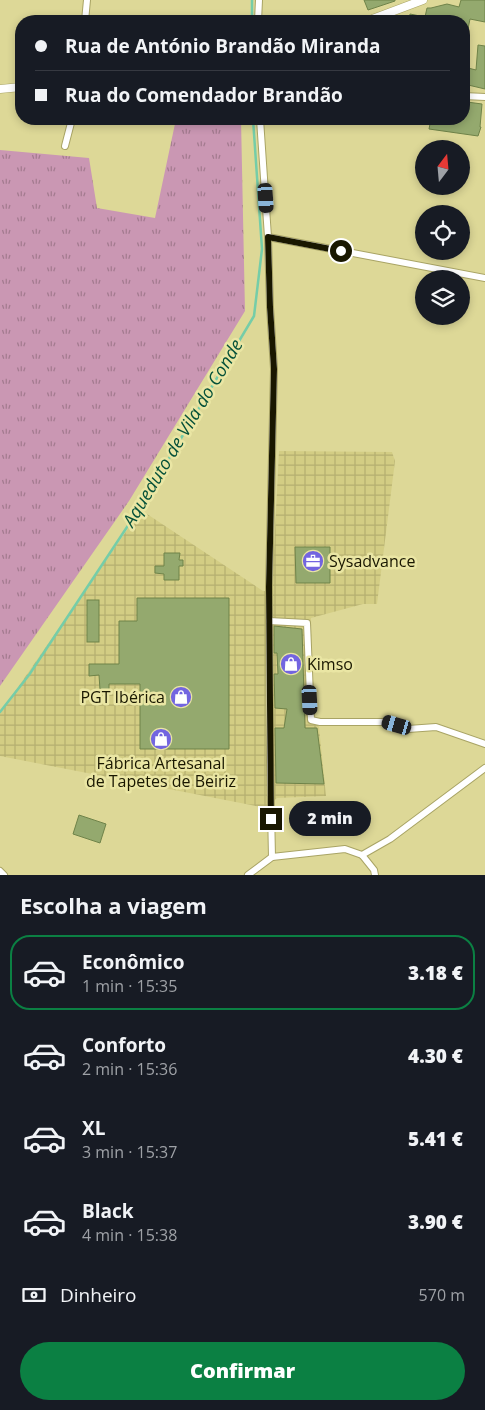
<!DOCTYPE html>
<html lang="pt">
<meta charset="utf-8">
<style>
body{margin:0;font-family:"Open Sans",sans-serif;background:#242831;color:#f1f3f6;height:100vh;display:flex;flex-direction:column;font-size:19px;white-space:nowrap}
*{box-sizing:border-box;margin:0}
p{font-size:16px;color:#9ea1a6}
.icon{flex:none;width:28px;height:28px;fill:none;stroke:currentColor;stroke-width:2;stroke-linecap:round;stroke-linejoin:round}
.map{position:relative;height:875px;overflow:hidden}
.details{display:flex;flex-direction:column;background:#171b24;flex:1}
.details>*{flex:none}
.guide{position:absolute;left:15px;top:15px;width:455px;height:110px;border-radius:20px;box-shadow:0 2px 8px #0003;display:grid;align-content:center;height:110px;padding:0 20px;background:#171b24}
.needle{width:32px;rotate:16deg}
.tools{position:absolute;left:415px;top:140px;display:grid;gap:10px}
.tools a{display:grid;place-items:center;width:55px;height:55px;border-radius:50%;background:#171b24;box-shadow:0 2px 8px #0003;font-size:25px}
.end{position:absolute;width:22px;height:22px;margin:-11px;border:6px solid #191700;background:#fff;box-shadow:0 0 0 2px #fff}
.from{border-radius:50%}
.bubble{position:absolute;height:35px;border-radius:18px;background:#171b24;box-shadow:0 2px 8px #0003;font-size:16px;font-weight:800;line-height:35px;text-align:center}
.car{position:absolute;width:15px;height:30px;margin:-15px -8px;border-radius:6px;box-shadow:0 0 4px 1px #0007;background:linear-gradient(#222 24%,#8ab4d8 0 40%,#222 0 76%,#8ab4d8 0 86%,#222 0)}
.guide b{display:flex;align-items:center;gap:18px;height:48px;font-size:19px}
.guide b+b{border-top:1px solid #363941}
.guide i{width:12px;height:12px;background:#f1f3f6}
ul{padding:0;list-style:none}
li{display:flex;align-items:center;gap:15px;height:75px;margin:0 10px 8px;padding:0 10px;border:2px solid transparent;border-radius:20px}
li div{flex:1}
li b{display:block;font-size:19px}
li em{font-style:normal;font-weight:800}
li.on{border-color:#0b8043}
li>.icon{width:45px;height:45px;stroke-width:1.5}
h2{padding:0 20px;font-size:22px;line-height:60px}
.pay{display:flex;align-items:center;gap:12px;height:55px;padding:0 20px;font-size:19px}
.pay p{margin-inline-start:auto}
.cta{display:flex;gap:10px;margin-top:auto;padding:10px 20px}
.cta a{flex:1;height:58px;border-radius:30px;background:#0b8043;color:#fff;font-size:20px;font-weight:800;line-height:58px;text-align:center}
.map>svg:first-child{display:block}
.industrial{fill:url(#industrial-grid)}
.grass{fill:url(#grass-tufts)}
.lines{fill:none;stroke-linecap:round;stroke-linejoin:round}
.stream{stroke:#75cda8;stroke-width:2.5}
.building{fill:#94a96e;stroke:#6f8349}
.minor-casing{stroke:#a9a465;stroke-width:8}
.tertiary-casing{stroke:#a9a465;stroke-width:9}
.minor{stroke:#fff;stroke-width:6}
.tertiary{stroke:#fff;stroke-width:8}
.route{stroke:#191700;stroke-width:6}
.labels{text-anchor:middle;stroke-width:5;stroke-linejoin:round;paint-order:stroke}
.poi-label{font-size:16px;fill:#191700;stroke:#eae6a4;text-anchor:start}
.water-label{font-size:18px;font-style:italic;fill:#065139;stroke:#eae6a4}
</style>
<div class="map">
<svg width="485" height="875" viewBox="0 0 485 875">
<defs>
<pattern id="industrial-grid" width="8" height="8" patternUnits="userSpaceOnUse" patternTransform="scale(1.25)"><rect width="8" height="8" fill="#d3cd84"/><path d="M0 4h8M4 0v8" fill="none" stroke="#b5af70"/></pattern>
<pattern id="grass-tufts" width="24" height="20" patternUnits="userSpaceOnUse" patternTransform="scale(1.25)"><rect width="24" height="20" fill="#ca97b3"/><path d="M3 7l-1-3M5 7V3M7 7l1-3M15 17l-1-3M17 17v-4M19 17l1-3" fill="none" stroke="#a37a8f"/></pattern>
</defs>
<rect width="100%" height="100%" fill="#ddd897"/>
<!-- industrial -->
<path class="industrial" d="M279,451l113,1 3,9 -18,143h-14l-52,14 1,95 7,14 7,69 -49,2 -11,10 -266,-52v-43l141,-203 122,81h9z"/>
<!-- grass -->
<path class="grass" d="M176,119h65l4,192 -116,190 -129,185v-536l89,8 8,50 58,10z"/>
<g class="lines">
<!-- stream -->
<g class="stream">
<path d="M252,21v-21"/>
<path d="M0,712l29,-37 108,-163 117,-196 8,-67 -9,-130"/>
</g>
</g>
<!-- building -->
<g class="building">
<path d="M364,0h31v1l-27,9z"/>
<path d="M461,0h24v22l-15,-3 -3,15h-3v-13h-55l1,-7 15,3 2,-9h4l16,-4 12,3z"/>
<path d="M478,45l7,1v43l-21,-5v-17l12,3z"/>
<path d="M467,102l15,2 -2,23h1l-3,9 -49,-7 2,-10h33v-14l3,1z"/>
<path d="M295,547h35v36h-34z"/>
<path d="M164,553h16l-1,7h4v6h-4v14h-15v-6l-9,-1v-7h9z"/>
<path d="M137,598h92v151h-89v-65h-31v6h-9l-1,-15 -10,1v-12h30v-43h18z"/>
<rect x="87" y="600" width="12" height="42"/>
<path d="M274,626l28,3 3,99h12l7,56 -48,-1 -1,-55h9l3,-19 -12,-1 -1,-34h4l-1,-21h-3z"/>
<path d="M79,815l27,9 -6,19 -27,-9z"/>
</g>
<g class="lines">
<!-- minor casing -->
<g class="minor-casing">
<g id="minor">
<path d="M85,21l2,-21"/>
<path d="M258,21l1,-21"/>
<path d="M464,96l21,1"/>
<path d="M260,119l8,118 2,70 4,62 -5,218 1,174 2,96"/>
<path d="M65,146l7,-27"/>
<path d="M268,237l217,41"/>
<path d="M269,621l38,2 4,97 9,2h66l22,7 28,-2 49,17"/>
<path d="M362,855l28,-16 95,-71"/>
<path d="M0,871l4,4"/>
<path d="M248,875l24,-18 73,-8 17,6 12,15 1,5"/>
</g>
</g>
<!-- tertiary casing -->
<g class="tertiary-casing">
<g id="tertiary">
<path d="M367,21l56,-21"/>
<path d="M0,89l21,-2"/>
</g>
</g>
<!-- minor -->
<use href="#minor" class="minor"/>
<!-- tertiary -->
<use href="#tertiary" class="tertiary"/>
</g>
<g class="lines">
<!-- route -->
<path class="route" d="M271,819l-2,-232 5,-218 -4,-62 -2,-70 73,14"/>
</g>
<!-- icons -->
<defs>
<g id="office-disc" transform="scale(1.125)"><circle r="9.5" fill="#7365e0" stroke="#eae6a4"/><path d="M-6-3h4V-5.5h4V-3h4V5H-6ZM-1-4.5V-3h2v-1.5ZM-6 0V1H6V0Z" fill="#fff"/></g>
<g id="shop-disc" transform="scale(1.125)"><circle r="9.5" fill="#7365e0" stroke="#eae6a4"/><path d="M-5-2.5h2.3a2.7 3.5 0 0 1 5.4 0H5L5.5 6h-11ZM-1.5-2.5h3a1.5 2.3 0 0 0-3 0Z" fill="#fff"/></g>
</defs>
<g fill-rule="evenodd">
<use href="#office-disc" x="313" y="561"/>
<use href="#shop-disc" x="291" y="664"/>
<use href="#shop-disc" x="181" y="697"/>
<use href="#shop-disc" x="161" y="739"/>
</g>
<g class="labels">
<!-- poi labels -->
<g class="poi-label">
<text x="329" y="567">Sysadvance</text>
<text x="307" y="670">Kimso</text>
<text x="165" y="703" text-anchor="end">PGT Ibérica</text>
<text x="161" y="769" text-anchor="middle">Fábrica Artesanal<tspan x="161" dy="18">de Tapetes de Beiriz</tspan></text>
</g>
<!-- water labels -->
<g class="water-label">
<text transform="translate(183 433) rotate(-59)" y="6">Aqueduto de Vila do Conde</text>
</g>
</g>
</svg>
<div class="tools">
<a><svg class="needle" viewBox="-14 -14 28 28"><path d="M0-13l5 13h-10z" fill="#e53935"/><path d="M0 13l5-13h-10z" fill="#9ea1a6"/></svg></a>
<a><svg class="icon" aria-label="locate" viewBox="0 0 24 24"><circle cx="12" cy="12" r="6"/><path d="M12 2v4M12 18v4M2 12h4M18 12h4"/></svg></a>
<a><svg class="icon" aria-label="layers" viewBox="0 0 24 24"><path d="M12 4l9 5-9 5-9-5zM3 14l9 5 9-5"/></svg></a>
</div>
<i class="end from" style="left:341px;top:251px"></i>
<i class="end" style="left:271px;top:819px"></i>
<div class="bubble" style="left:289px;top:801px;width:82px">2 min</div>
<i class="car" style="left:266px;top:198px;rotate:176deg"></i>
<i class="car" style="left:310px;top:700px;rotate:177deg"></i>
<i class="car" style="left:397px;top:725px;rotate:286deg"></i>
<div class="guide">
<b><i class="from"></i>Rua de António Brandão Miranda</b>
<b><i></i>Rua do Comendador Brandão</b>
</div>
</div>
<section class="details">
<h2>Escolha a viagem</h2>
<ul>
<li class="on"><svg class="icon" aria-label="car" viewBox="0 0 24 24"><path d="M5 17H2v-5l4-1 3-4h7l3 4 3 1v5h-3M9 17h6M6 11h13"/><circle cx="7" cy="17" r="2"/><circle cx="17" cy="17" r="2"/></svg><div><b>Econômico</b><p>1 min · 15:35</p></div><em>3.18 €</em></li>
<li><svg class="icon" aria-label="car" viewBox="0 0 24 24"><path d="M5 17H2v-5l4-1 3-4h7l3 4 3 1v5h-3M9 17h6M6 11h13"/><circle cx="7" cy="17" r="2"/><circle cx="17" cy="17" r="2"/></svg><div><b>Conforto</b><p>2 min · 15:36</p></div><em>4.30 €</em></li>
<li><svg class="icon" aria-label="car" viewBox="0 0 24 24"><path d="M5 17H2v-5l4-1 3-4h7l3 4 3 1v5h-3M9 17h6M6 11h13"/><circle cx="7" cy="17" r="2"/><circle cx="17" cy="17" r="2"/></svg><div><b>XL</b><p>3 min · 15:37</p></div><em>5.41 €</em></li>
<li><svg class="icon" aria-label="car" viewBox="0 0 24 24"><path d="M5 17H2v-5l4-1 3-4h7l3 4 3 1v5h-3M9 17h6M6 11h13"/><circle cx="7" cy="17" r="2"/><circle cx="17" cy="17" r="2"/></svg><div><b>Black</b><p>4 min · 15:38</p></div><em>3.90 €</em></li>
</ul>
<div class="pay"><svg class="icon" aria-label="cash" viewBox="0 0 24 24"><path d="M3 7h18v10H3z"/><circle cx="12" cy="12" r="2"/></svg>Dinheiro<p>570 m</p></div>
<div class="cta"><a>Confirmar</a></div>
</section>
